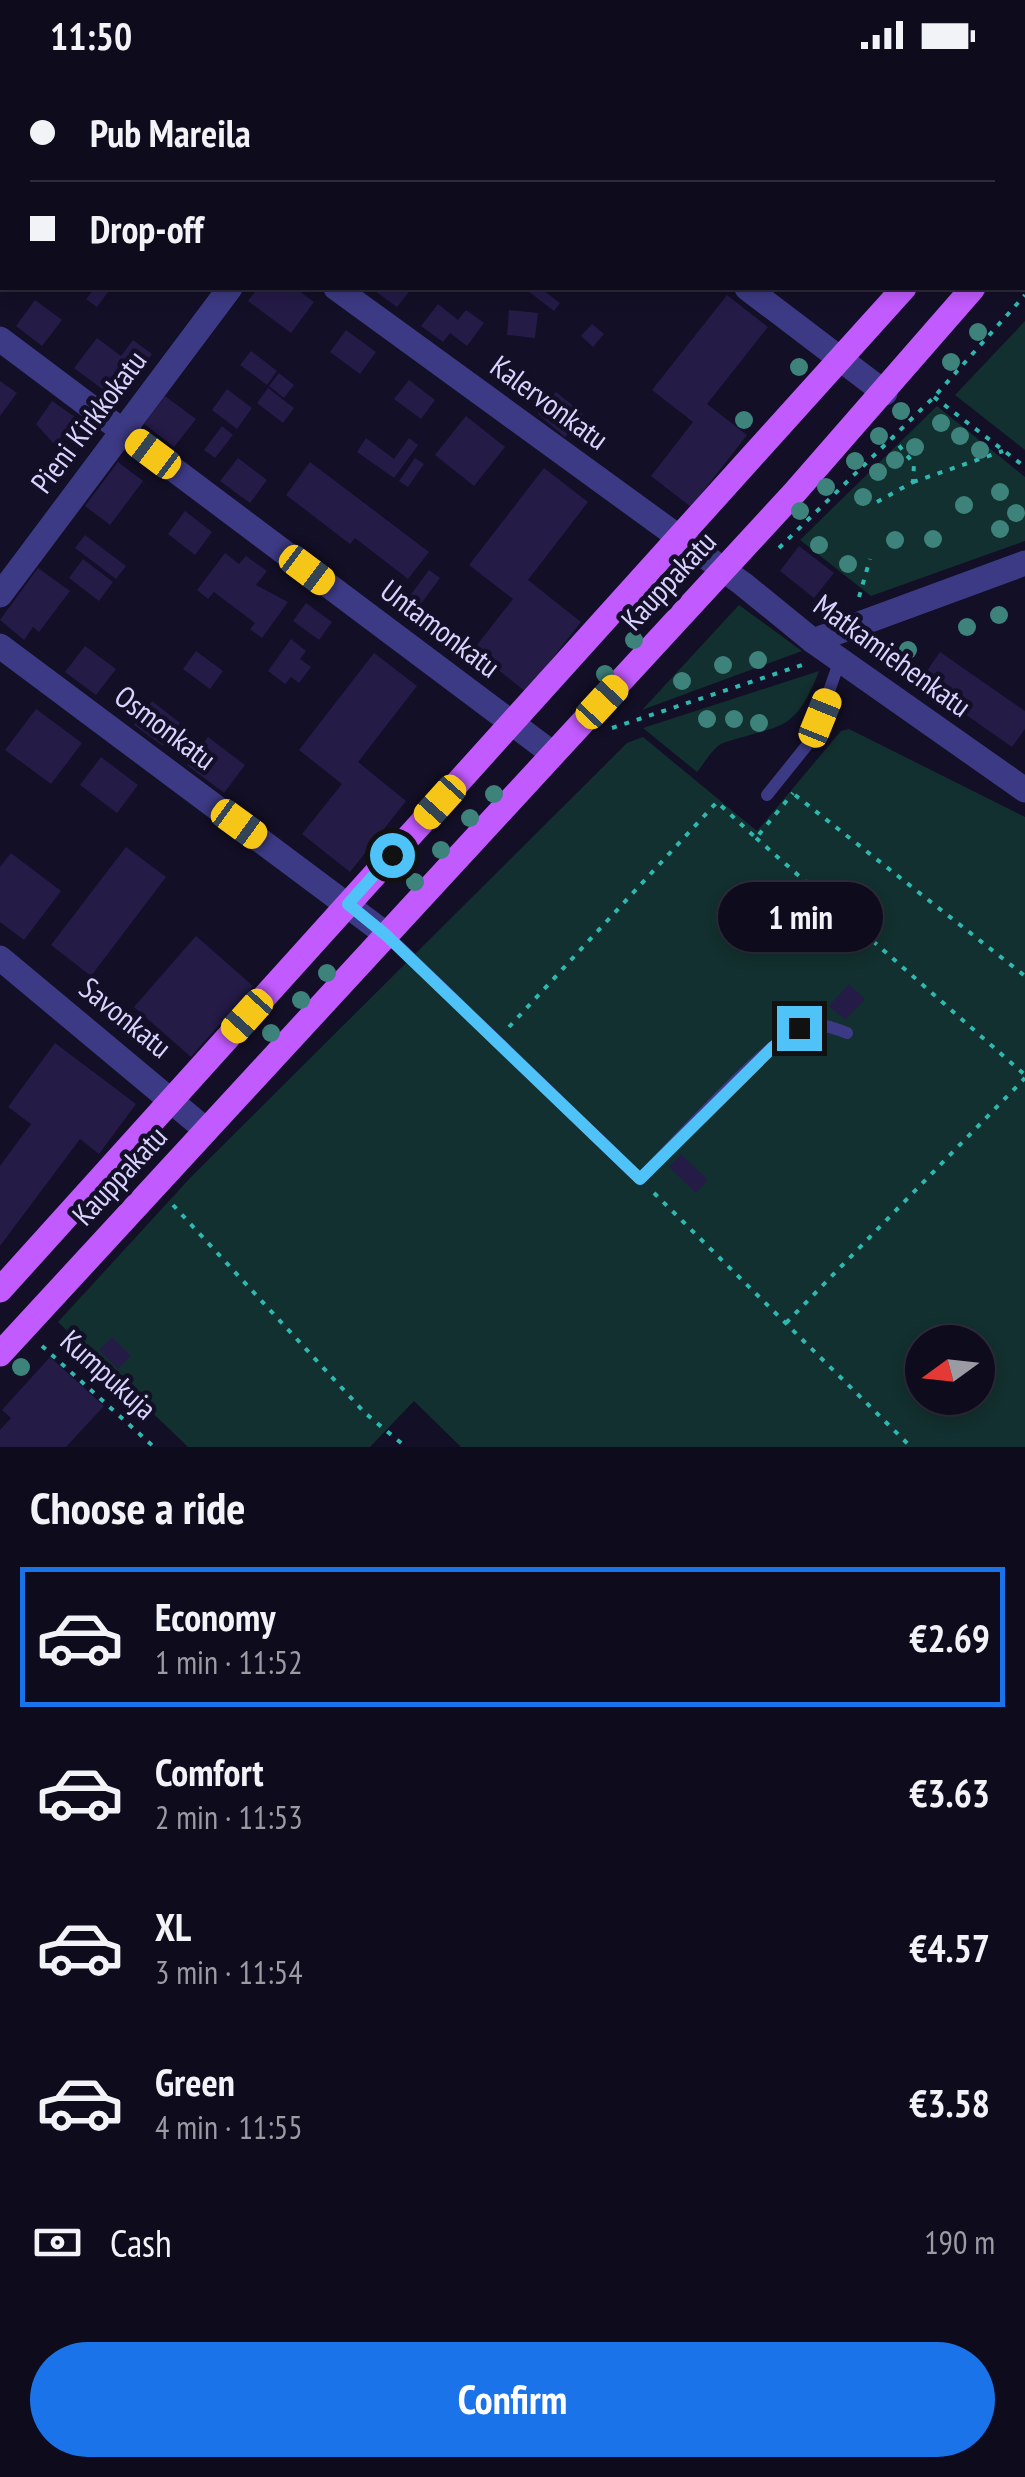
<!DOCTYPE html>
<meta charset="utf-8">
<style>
body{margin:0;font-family:"PT Sans Narrow",sans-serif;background:#1c1929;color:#f1f3f6;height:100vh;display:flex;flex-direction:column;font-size:38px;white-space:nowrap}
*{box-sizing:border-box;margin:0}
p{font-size:32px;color:#9b9ba3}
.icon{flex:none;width:55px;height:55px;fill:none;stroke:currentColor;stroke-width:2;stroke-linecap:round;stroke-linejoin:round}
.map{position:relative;height:1377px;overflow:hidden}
.side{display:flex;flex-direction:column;background:#0e0b1c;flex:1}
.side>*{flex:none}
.banner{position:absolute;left:0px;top:0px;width:1025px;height:220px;box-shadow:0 5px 15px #0003,0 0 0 2px #2e2b3b;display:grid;align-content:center;height:220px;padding:0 30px;background:#0e0b1c}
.needle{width:65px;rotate:255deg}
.tools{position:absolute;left:905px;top:1255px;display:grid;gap:20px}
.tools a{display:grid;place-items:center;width:90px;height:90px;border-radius:50%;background:#0e0b1c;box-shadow:0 5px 15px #0003,0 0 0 2px #2e2b3b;font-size:50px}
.end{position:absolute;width:45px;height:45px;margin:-22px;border:12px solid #4fc3f7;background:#111;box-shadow:0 0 0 5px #111}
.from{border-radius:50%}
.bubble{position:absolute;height:70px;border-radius:35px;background:#0e0b1c;box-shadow:0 5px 15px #0003,0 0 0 2px #2e2b3b;font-size:32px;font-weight:700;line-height:70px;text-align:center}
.car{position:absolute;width:30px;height:60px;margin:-30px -15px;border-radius:12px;box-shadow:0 0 8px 2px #0007;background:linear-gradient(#f5c518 24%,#345 0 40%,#f5c518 0 76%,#345 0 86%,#f5c518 0)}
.banner b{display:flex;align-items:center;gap:35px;height:95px;font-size:38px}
.banner b+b{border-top:2px solid #2e2b3b}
.banner i{width:25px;height:25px;background:#f1f3f6}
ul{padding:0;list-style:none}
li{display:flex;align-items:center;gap:30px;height:140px;margin:0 20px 15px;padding:0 10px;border:5px solid transparent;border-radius:0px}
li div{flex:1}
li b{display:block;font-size:38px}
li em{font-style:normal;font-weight:700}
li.on{border-color:#1a73e8}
li>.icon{width:90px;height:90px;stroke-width:1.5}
h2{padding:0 30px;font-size:45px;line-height:120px}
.pay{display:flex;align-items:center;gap:25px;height:110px;padding:0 30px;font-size:38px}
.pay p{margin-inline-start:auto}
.action{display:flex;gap:20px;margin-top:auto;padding:20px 30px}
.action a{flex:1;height:115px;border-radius:60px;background:#1a73e8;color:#fff;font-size:40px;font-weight:700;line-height:115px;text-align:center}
.status{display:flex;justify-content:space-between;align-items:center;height:70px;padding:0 50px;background:#0e0b1c;direction:ltr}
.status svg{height:28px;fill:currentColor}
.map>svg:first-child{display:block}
.green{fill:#12302f;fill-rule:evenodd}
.building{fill:#241b47}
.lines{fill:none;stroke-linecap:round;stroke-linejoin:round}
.path{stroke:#2fb8b0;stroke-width:4;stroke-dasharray:5 8;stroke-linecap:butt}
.service{stroke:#3d3a85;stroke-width:12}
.minor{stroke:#3d3a85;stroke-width:25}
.secondary{stroke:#6f6bff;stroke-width:25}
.primary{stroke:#c25bff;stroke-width:25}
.tree{fill:#3d827b}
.route{stroke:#4fc3f7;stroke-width:12}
.labels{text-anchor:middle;stroke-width:9;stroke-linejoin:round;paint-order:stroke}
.street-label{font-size:30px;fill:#d9d4ff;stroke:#130f26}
</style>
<div class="status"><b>11:50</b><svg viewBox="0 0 49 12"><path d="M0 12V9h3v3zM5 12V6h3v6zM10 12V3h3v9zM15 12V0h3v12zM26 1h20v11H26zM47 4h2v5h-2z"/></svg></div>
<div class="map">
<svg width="1025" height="1377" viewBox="0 0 1025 1377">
<rect width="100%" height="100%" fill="#130f26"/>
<!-- green -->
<g class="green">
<path d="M1025,251v129l-70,-55z"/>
<path d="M937,336l88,71v64l-154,55 -71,-56z"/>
<path d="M739,535l63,46 -160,59z"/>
<path d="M819,601c-25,64 -39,53 -96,72 -10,4 -19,21 -26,29l-54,-44z"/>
<path d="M849,659l176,88v630h-564l-47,-46 -44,46h-182l-130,-125 133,-145 436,-434 16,-6 114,94 84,-100zM922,1272h56v56h-56z"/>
</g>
<!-- building -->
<g class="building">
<path d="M95,218h16l-14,19 -11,-8z"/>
<path d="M258,218h37l19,14 -23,31 -43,-32z"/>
<path d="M371,218h41l-15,19z"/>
<path d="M531,218h9l20,15 -6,8 -26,-20z"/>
<path d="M727,225l41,32 -61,77 40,31 -56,72 -40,-31 42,-54 -41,-32z"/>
<path d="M35,230l27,20 -20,26 -26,-20z"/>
<path d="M438,234l20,16 8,-10 18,13 -17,23 -17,-13 -7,9 -22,-16z"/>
<path d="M509,240l29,3 -3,25 -28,-3z"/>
<path d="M592,254l12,10 -11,13 -12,-11z"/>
<path d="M346,260l30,22 -16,22 -30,-22z"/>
<path d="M97,268l24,18 12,-16 19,14 -35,46 -43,-32z"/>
<path d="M251,281l26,20 -10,14 -27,-20z"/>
<path d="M279,303l15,12 -10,13 -15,-12z"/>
<path d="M409,310l26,20 -14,19 -27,-20z"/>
<path d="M0,311l17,12 -17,23z"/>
<path d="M268,318l26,20 -11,15 -26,-20z"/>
<path d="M227,319l25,19 -15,21 -25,-19z"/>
<path d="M556,322l27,22 -18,23 -27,-23z"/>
<path d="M165,326l31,23 -22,28 -30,-23z"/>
<path d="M52,331l23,16 -20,28 -19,-21z"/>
<path d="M466,346l39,31 -31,39 -39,-31z"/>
<path d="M222,356l11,9 -18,23 -11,-8z"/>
<path d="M366,368l28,21 15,-21 9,7 -24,33 -37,-26z"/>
<path d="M238,388l29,22 -17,23 -30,-22z"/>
<path d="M415,388l9,6 -16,23 -9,-6z"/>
<path d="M118,392l25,19 -33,44 -25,-19z"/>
<path d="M310,392l119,90 -21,27 -53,-41 -5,6 -64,-49z"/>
<path d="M544,398l44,34 -60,78 53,42 -55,70 -53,-42 40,-51 -44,-34z"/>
<path d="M185,441l27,21 -17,23 -27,-21z"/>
<path d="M85,465l41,31 -10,13 -41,-31z"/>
<path d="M799,476l35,27 -20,25 -34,-27z"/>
<path d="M225,483l14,11 7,-8 21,15 -11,14 32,17 -26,36 -12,-9 5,-6 -41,-31 -6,7 -11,-9z"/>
<path d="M83,489l30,23 -14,19 -30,-23z"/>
<path d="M38,498l32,23 -31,41 -6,-5 -9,13 -24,-20z"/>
<path d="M429,500l11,8 -31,42 -11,-8z"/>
<path d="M306,533l26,19 -13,18 -26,-19z"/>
<path d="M291,569l15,12 -6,8 11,8 -12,16 -8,-6 -6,7 -17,-13z"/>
<path d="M85,576l31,23 -20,26 -31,-23z"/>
<path d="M196,581l27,20 -13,18 -27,-20z"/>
<path d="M940,582l85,59v18l-13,18 -93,-65z"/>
<path d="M374,583l43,33 -59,76 48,39 -56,71 -48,-38 40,-50 -43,-34z"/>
<path d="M152,631l28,22 -17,23 -29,-21z"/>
<path d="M36,639l46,34 -31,41 -46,-34z"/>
<path d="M208,667l37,28 -21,28 -37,-28z"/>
<path d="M101,687l37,28 -21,28 -37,-28z"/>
<path d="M126,777l40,30 -75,99 -40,-31z"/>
<path d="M11,783l50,38 -37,49 -24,-18v-55z"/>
<path d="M196,866l57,50 -62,71 -57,-50z"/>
<path d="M849,914l16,15 -20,21 -16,-14z"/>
<path d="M55,973l81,61 -37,50 -19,-15 -80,107v-80l31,-42 -23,-17z"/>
<path d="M681,1084l27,26 -12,13 -27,-26z"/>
<path d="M112,1267l19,19 -13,13 -19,-19z"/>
<path d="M50,1287l54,49 -38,41h-66v-17l11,-12 -9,-8z"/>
</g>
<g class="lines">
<!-- path -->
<g class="path">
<path d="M74,0l3,2"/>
<path d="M934,327l91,70"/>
<path d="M913,412l90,-31"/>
<path d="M877,432l36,-20 1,-18 -22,-27"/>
<path d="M779,478l155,-151 91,-102"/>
<path d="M859,527l11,-38"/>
<path d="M612,658l190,-63"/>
<path d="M795,725l230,181"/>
<path d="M756,768l269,237"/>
<path d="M509,957l208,-225 39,36 37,-45"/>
<path d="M654,1123l257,254"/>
<path d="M173,1135l192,208 41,34"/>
<path d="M786,1253l239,-245"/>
<path d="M42,1276l112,101"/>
</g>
<!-- service -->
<g class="service">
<path d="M767,725l45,-56 28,-79"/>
<path d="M387,865l253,244c29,-29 132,-142 162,-152 16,-5 30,0 45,6"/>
</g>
<!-- minor -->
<g class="minor">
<path d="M40,0l4,2"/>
<path d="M461,0l4,2"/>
<path d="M390,2l2,-2"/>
<path d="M336,218l407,296 70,57 212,149"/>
<path d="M747,218l138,105"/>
<path d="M0,269l553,415"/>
<path d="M0,525l230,-307"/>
<path d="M813,571l212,-78"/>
<path d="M0,576l387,289"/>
<path d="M0,888l206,172"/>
</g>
<!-- secondary -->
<g class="secondary">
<path d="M982,0l2,2"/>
<path d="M1017,0l4,2"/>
<path d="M1022,44l3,2"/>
<path d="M1022,186l3,-2"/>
</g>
<!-- primary -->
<g class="primary">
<path d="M1022,86l3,-3"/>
<path d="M1022,155l3,-3"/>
<path d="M0,1220l904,-1002"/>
<path d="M0,1284l795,-862 178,-204"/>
</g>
</g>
<!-- trees -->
<g class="tree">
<circle cx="978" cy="262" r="9"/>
<circle cx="951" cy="292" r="9"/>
<circle cx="799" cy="297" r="9"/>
<circle cx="901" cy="341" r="9"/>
<circle cx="744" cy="350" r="9"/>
<circle cx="941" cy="353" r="9"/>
<circle cx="879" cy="366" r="9"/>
<circle cx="960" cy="366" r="9"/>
<circle cx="915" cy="377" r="9"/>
<circle cx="980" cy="380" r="9"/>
<circle cx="895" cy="390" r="9"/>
<circle cx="855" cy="391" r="9"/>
<circle cx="878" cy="402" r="9"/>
<circle cx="826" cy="417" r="9"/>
<circle cx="1000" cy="422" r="9"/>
<circle cx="863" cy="427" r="9"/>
<circle cx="964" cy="435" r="9"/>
<circle cx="800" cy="441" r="9"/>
<circle cx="1016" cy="443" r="9"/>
<circle cx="1000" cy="459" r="9"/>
<circle cx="933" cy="469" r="9"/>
<circle cx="895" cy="470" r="9"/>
<circle cx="819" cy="475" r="9"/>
<circle cx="848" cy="494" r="9"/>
<circle cx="999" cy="545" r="9"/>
<circle cx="967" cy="557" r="9"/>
<circle cx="634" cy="570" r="9"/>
<circle cx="908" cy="580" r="9"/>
<circle cx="758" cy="590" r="9"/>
<circle cx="723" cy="595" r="9"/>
<circle cx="605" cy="604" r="9"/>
<circle cx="682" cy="611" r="9"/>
<circle cx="707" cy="649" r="9"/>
<circle cx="734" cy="649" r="9"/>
<circle cx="759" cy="653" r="9"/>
<circle cx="494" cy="724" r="9"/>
<circle cx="470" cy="748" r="9"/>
<circle cx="441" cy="780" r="9"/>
<circle cx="415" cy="812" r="9"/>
<circle cx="327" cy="903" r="9"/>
<circle cx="301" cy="930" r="9"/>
<circle cx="271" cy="963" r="9"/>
<circle cx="21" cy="1297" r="9"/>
</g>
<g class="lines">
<!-- route -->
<path class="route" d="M392,785l-44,49 38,31 254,244 133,-132 26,-19"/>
</g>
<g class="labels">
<!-- street labels -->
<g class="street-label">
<text transform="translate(549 333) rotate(36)" y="10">Kalervonkatu</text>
<text transform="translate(89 352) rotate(-53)" y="10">Pieni Kirkkokatu</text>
<text transform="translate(669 511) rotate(-47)" y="10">Kauppakatu</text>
<text transform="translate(440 559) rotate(37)" y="10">Untamonkatu</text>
<text transform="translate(892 586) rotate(36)" y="10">Matkamiehenkatu</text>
<text transform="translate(165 658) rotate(37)" y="10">Osmonkatu</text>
<text transform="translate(125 948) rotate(39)" y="10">Savonkatu</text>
<text transform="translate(120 1106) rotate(-47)" y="10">Kauppakatu</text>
<text transform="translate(108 1305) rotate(42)" y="10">Kumpukuja</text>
</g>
</g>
</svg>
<div class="tools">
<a><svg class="needle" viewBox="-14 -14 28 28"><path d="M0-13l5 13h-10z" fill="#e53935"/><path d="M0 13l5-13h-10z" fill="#9b9ba3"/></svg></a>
</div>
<i class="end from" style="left:392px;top:785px"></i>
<i class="end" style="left:799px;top:958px"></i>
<div class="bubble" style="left:718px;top:812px;width:165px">1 min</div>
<i class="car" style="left:153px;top:384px;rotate:307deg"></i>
<i class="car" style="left:307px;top:500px;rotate:127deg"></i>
<i class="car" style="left:602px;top:632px;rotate:43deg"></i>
<i class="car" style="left:820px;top:648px;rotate:22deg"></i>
<i class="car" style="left:440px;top:732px;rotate:222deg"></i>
<i class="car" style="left:239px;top:754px;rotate:126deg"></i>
<i class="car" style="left:247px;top:946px;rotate:222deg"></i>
<div class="banner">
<b><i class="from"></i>Pub Mareila</b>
<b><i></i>Drop-off</b>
</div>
</div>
<section class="side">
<h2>Choose a ride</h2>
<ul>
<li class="on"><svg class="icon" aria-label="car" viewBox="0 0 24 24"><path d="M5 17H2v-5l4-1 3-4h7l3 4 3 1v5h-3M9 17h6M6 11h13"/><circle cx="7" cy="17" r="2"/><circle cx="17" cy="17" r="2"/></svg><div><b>Economy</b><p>1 min · 11:52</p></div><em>€2.69</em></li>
<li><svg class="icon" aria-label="car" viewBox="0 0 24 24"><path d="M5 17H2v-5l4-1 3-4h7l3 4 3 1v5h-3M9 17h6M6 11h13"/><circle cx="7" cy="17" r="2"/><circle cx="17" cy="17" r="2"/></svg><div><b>Comfort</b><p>2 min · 11:53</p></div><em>€3.63</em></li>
<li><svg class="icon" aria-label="car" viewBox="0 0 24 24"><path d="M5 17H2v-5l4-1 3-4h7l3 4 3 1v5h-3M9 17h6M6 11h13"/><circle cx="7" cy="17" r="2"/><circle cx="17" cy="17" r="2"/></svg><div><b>XL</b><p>3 min · 11:54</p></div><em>€4.57</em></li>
<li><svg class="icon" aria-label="car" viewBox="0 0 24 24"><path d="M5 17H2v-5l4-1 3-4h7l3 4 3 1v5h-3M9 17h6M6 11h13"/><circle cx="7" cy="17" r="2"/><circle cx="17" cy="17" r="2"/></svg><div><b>Green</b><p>4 min · 11:55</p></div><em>€3.58</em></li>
</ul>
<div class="pay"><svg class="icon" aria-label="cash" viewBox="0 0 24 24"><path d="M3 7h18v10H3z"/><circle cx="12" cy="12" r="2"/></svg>Cash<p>190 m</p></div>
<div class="action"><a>Confirm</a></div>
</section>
